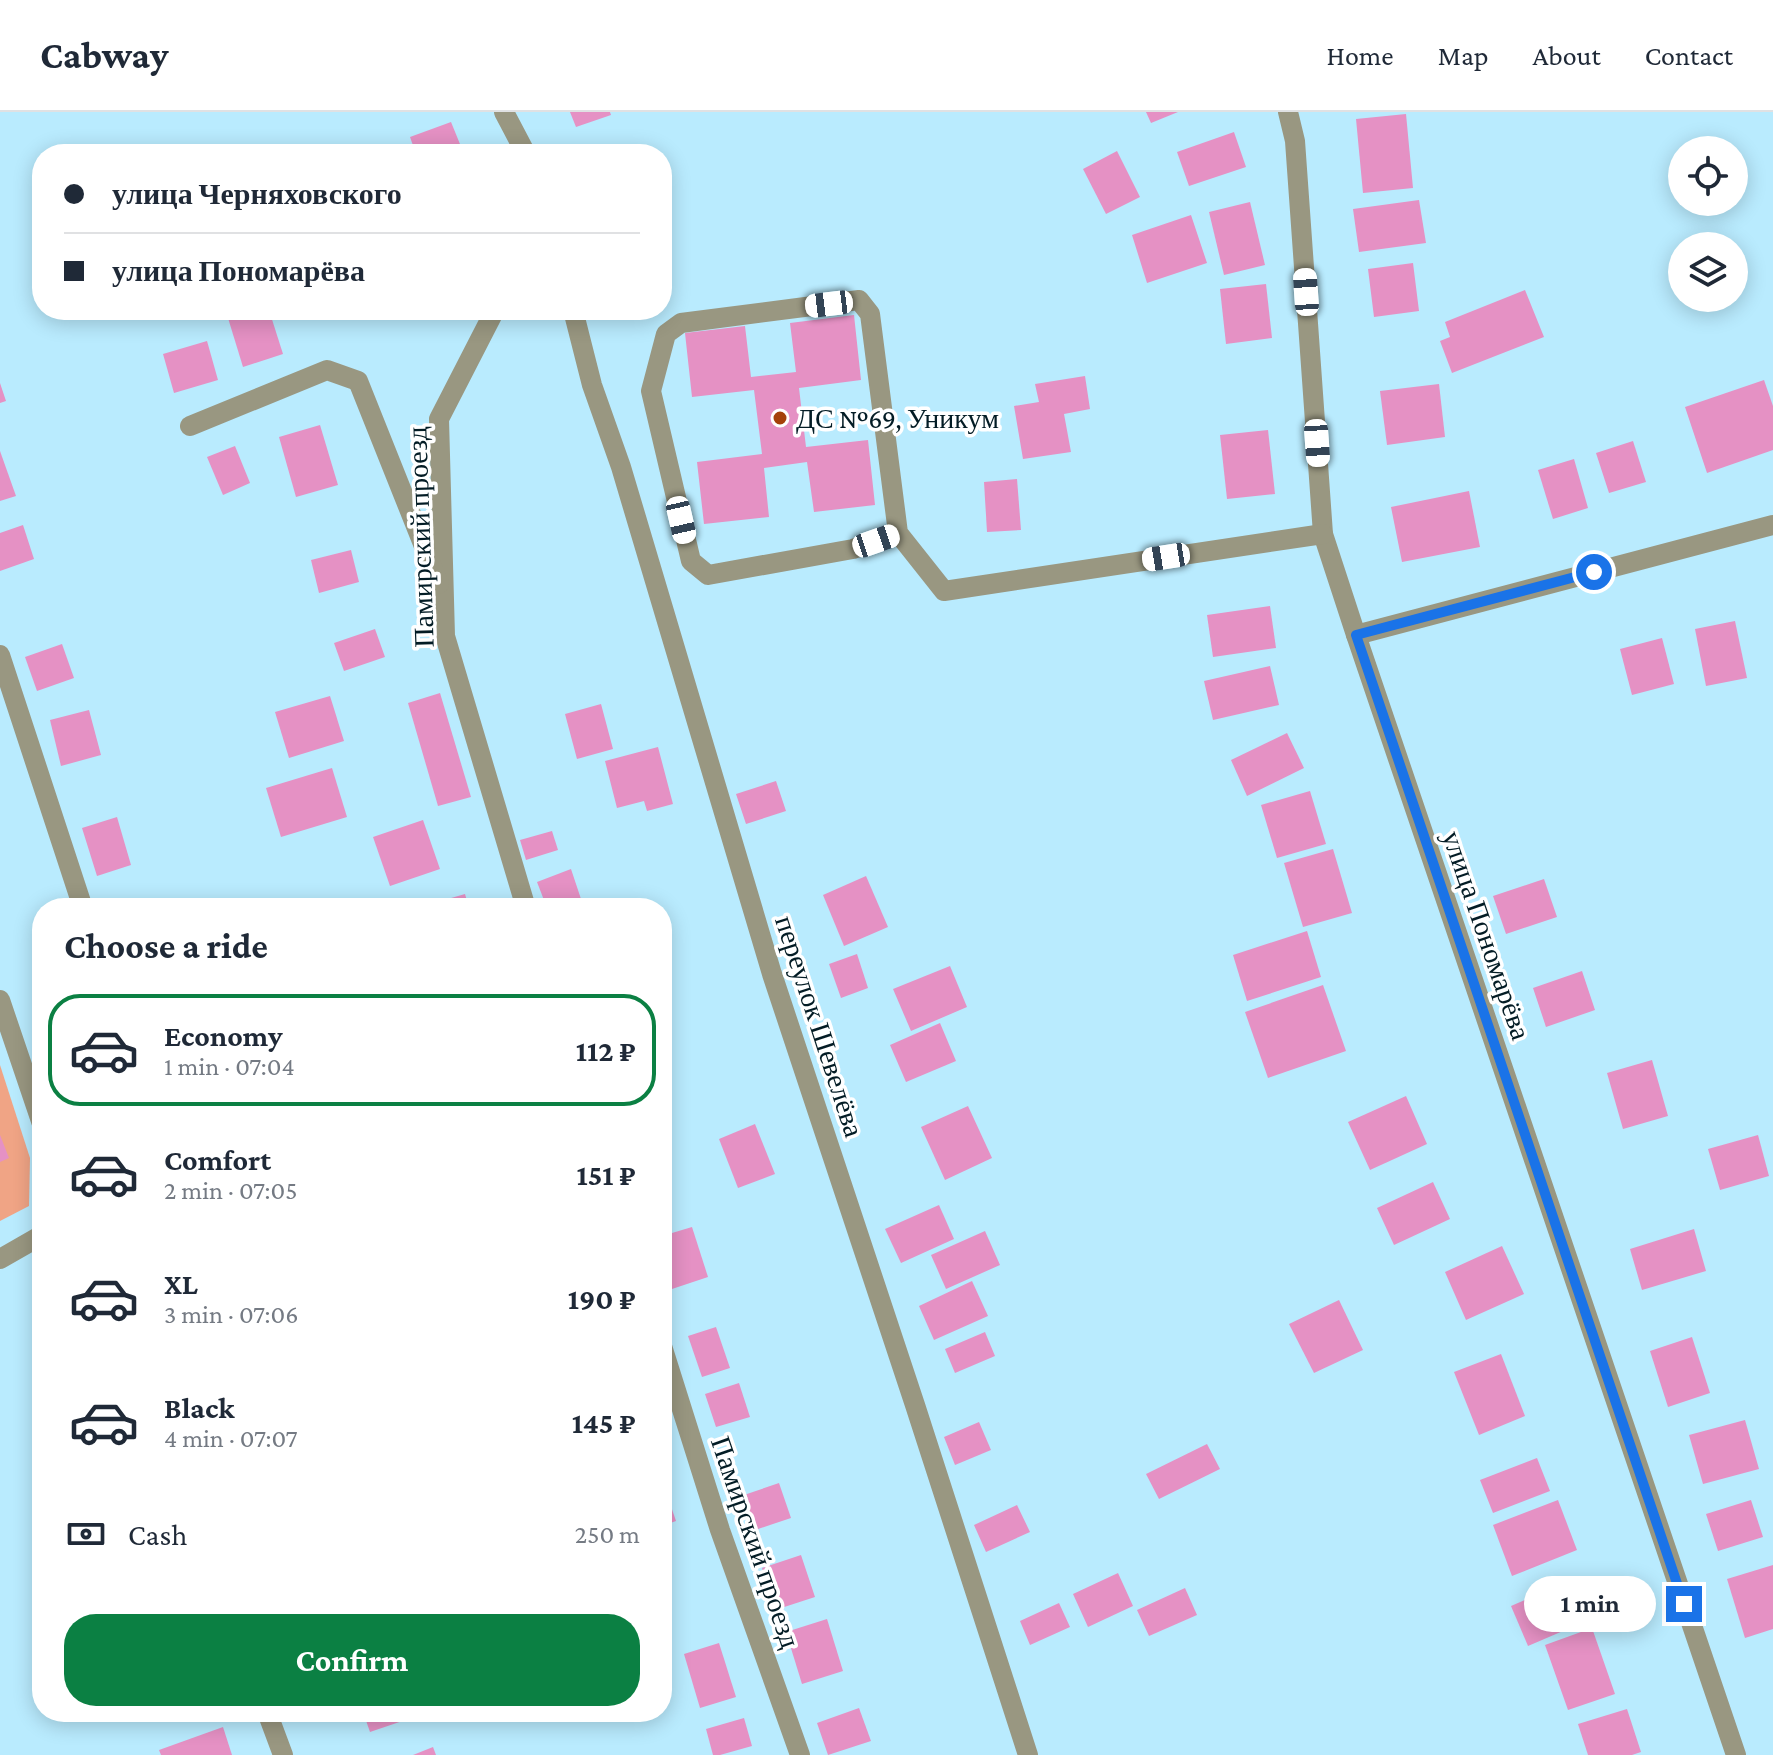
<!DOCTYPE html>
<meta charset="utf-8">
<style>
body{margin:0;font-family:"Crimson Pro",serif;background:#f6f6f7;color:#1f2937;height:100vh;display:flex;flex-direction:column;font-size:30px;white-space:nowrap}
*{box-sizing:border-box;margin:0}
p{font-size:26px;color:#747a83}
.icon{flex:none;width:44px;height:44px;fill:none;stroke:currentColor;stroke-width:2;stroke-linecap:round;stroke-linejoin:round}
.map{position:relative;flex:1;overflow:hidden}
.sheet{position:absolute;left:32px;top:786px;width:640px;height:824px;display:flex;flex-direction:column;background:#fff;border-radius:32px;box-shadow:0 4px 20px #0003}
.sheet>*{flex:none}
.top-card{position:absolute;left:32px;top:32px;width:640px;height:176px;border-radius:32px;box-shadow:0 4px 20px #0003;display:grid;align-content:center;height:176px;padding:0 32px;background:#fff}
.buttons{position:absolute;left:1668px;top:24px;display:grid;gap:16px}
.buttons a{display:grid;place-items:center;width:80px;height:80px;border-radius:50%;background:#fff;box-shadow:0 4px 20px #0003;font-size:40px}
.end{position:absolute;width:36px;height:36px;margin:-18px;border:10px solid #1a73e8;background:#fff;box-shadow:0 0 0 4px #fff}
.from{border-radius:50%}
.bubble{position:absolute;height:56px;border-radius:28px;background:#fff;box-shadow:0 4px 20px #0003;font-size:26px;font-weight:700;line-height:56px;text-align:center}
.car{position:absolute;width:24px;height:48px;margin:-24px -12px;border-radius:10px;box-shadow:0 0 6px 2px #0007;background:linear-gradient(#fff 24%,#345 0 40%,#fff 0 76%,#345 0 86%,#fff 0)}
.top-card b{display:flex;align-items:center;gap:28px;height:76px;font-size:30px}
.top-card b+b{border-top:2px solid #e0e1e3}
.top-card i{width:20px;height:20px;background:#1f2937}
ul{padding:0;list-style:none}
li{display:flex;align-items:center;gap:24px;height:112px;margin:0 16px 12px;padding:0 16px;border:4px solid transparent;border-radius:32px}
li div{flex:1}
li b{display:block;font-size:30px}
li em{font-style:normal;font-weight:700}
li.current{border-color:#0b8043}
li>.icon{width:72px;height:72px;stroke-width:1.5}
h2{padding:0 32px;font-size:36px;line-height:96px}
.pay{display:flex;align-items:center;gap:20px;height:88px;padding:0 32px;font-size:30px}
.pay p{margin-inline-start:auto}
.cta{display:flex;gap:16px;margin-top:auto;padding:16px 32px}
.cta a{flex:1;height:92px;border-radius:32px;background:#0b8043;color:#fff;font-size:32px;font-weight:700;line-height:92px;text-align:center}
header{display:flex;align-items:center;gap:48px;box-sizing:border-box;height:112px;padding:0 40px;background:#fff;border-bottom:2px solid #e0e1e3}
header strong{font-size:38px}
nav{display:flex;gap:44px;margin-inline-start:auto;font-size:28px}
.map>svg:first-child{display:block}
.green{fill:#f0a485}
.building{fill:#e591c4}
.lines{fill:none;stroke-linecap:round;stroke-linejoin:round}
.minor{stroke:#999781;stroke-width:20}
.route{stroke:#1a73e8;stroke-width:10}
.poi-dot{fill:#a5410a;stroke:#fff;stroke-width:3}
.labels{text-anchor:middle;stroke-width:7;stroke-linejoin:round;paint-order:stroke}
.poi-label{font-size:28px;fill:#031c25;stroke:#fff;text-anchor:start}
.street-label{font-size:28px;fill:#031c25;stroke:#fff}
</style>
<header>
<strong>Cabway</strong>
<nav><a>Home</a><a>Map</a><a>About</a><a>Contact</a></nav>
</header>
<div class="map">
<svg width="1773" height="1643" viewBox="0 0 1773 1643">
<rect width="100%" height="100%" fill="#b9ebfe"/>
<!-- green -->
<path class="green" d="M0,953l30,93 -1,48 -29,15z"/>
<!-- building -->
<g class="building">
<path d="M570,0h40l1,3 -35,12z"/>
<path d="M1146,0h32l-27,11z"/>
<path d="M1406,2l7,74 -50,5 -7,-74z"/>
<path d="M451,10l13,32h-48l-6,-17z"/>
<path d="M1234,20l12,35 -57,19 -12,-34z"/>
<path d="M1117,39l23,46 -34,17 -23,-45z"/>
<path d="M1419,88l7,43 -67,9 -6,-43z"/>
<path d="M1250,90l15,63 -41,10 -15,-63z"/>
<path d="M1191,103l16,48 -60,20 -15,-48z"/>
<path d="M1413,151l6,48 -45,6 -6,-48z"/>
<path d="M1266,172l6,54 -46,6 -6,-55z"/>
<path d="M1525,178l19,47 -92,36 -12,-32 10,-4 -5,-15z"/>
<path d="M254,198h15l14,44 -40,13 -15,-49z"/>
<path d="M854,203l7,65 -62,8 7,59 62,-7 7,65 -61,7 -7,-50 -43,6 5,49 -65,7 -7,-62 65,-8 -8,-64 -62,7 -7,-64 60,-7 6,51 45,-5 -6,-49z"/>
<path d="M207,229l11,39 -44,13 -11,-39z"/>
<path d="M1085,264l5,33 -26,5 7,38 -48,7 -9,-53 25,-4 -4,-18z"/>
<path d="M1764,268l9,26v44l-66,23 -22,-66z"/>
<path d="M0,271l6,18 -6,2z"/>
<path d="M1439,272l6,53 -58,8 -7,-54z"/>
<path d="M320,313l18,60 -42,12 -17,-60z"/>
<path d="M1268,318l7,64 -48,5 -7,-64z"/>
<path d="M1633,329l13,41 -37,11 -13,-40z"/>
<path d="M235,334l15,37 -27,12 -16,-38z"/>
<path d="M0,339l16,45 -16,5z"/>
<path d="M1574,347l14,49 -35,11 -15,-49z"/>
<path d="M1017,367l4,51 -34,2 -3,-50z"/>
<path d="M1469,379l11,56 -78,15 -11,-55z"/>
<path d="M23,413l11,34 -34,12v-38z"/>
<path d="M351,438l8,32 -40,11 -8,-33z"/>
<path d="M1270,494l6,42 -63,9 -6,-42z"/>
<path d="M1735,509l12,57 -41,8 -11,-57z"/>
<path d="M375,517l10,28 -41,14 -10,-28z"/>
<path d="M1662,526l12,46 -42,11 -12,-46z"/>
<path d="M62,532l12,34 -37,13 -12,-34z"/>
<path d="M1270,554l9,39 -66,15 -9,-39z"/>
<path d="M440,581l31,104 -33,9 -30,-103z"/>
<path d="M330,584l14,45 -55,17 -14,-46z"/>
<path d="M601,592l12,45 -36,10 -12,-45z"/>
<path d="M89,598l12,45 -40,11 -11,-46z"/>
<path d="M1287,621l17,35 -57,28 -16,-36z"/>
<path d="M658,635l15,57 -26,7 -3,-10 -27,7 -12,-47z"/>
<path d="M332,656l15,49 -66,20 -15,-49z"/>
<path d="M776,669l10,30 -40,13 -10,-30z"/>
<path d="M1310,679l16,53 -49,14 -16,-53z"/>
<path d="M117,705l14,48 -34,11 -15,-48z"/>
<path d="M423,708l17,49 -50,17 -17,-49z"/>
<path d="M552,719l6,19 -32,10 -6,-20z"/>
<path d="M1333,737l19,64 -49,14 -19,-64z"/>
<path d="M571,757l13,39h-37l-10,-26z"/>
<path d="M866,764l22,51 -44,19 -21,-51z"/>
<path d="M1544,767l13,38 -51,17 -13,-38z"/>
<path d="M465,782l4,14h-48l-1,-1z"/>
<path d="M1307,819l14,46 -74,24 -14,-46z"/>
<path d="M857,842l11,34 -27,10 -12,-34z"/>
<path d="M950,854l17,41 -56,24 -18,-42z"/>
<path d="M1582,859l13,39 -49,17 -13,-39z"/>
<path d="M1323,873l23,66 -78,27 -23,-66z"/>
<path d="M940,911l16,38 -50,21 -16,-37z"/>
<path d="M1652,948l16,56 -45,13 -16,-56z"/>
<path d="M1406,984l21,48 -57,26 -22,-48z"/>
<path d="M968,994l24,52 -47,22 -24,-53z"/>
<path d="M755,1012l20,50 -37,14 -19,-49z"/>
<path d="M0,1023l9,23 -9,4z"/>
<path d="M1758,1023l11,41 -49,14 -12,-41z"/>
<path d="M1433,1070l17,37 -56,26 -17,-37z"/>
<path d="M939,1093l15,34 -53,24 -16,-34z"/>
<path d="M692,1115l16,50 -36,12 -10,-31v-22z"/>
<path d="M1694,1117l12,42 -64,19 -12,-41z"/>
<path d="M985,1119l15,34 -54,24 -15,-34z"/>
<path d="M1502,1134l22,48 -58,26 -21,-48z"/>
<path d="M972,1169l16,35 -54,24 -15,-34z"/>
<path d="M42,1180v27l-9,-23z"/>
<path d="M1339,1188l24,50 -49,23 -25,-49z"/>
<path d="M716,1215l14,41 -28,9 -14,-41z"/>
<path d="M985,1220l10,24 -40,17 -10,-24z"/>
<path d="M1692,1225l18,56 -42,14 -18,-56z"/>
<path d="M1501,1242l24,62 -46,19 -25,-63z"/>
<path d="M739,1271l11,34 -34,10 -11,-33z"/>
<path d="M1745,1308l14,49 -56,15 -14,-49z"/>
<path d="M979,1310l12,28 -36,15 -11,-28z"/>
<path d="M1207,1332l13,25 -61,30 -13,-25z"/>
<path d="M1537,1346l13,33 -57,22 -13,-33z"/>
<path d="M779,1371l12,35 -39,13 -11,-35z"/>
<path d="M665,1377l11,32 -14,5v-36z"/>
<path d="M1558,1388l19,50 -65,26 -19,-51z"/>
<path d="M1751,1388l12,37 -45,14 -12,-37z"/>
<path d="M1017,1393l13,27 -44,20 -12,-27z"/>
<path d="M801,1443l14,42 -40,13 -13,-42z"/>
<path d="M1773,1453v64l-28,9 -18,-59z"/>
<path d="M1118,1461l15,33 -45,21 -15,-33z"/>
<path d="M1185,1476l12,27 -48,21 -12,-26z"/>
<path d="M1553,1476l17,40 -42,18 -17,-40z"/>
<path d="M1059,1491l11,24 -40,18 -10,-24z"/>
<path d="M827,1507l16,52 -41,13 -16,-52z"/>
<path d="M1592,1516l23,66 -47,16 -23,-65z"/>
<path d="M719,1531l17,54 -36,11 -16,-54z"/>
<path d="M859,1596l12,33 -43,14 -11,-32z"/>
<path d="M1627,1597l14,43 -9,3h-44l-10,-31z"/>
<path d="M363,1600h63v1l-56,19z"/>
<path d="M744,1606l8,28 -32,9h-7l-7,-26z"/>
<path d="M223,1615l9,28h-71l-2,-5z"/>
<path d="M433,1635l3,8h-23z"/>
</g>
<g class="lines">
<!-- minor -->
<g class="minor">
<path d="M504,0l22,42"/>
<path d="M1288,0l7,29 28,393 33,101 380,1120"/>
<path d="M495,198l-56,109 6,217 81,272"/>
<path d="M573,198l19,75 29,82 151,507 143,431 113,350"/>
<path d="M190,314l137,-56 31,11 81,203"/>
<path d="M898,421l-45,16 -145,26 -17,-14 -40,-170 15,-57 15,-11 178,-23 11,14 28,219 46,58 379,-57"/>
<path d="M1356,523l417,-110"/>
<path d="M0,543l83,253"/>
<path d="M0,888l42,124"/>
<path d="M0,1147l42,-24"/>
<path d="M662,1234l58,184 80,225"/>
<path d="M267,1600l16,43"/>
</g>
</g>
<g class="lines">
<!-- route -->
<path class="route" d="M1594,460l-238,63 328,969"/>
</g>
<!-- markers -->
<circle class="poi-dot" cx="780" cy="306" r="8"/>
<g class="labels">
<!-- poi labels -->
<g class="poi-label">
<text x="796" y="316">ДС №69, Уникум</text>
</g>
<!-- street labels -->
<g class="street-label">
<text transform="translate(420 425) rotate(-92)" y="10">Памирский проезд</text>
<text transform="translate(1487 823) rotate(71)" y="10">улица Пономарёва</text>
<text transform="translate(820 914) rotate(72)" y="10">переулок Шевелёва</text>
<text transform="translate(756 1430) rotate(71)" y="10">Памирский проезд</text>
</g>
</g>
</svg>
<div class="buttons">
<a><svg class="icon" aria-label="locate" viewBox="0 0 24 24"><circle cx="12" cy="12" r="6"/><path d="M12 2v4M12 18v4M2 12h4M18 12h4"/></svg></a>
<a><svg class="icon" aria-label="layers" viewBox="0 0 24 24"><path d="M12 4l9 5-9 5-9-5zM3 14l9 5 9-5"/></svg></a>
</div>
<i class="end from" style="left:1594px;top:460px"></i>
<i class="end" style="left:1684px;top:1492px"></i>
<div class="bubble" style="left:1524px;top:1464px;width:132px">1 min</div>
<i class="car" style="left:1306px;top:180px;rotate:356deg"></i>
<i class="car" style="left:829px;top:192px;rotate:263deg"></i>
<i class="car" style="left:1317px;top:331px;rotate:176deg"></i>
<i class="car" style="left:681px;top:408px;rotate:167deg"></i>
<i class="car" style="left:876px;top:429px;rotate:71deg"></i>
<i class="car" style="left:1166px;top:445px;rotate:261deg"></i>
<div class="top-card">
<b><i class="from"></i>улица Черняховского</b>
<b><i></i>улица Пономарёва</b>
</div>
<section class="sheet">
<h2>Choose a ride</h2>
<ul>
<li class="current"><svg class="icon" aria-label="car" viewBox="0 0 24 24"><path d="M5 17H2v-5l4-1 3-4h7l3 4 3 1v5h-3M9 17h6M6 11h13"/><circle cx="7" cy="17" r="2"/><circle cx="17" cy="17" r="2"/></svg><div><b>Economy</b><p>1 min · 07:04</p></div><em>112 ₽</em></li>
<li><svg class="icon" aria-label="car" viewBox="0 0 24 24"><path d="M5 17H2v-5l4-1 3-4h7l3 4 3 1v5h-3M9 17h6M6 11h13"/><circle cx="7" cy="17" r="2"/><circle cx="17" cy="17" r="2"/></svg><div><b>Comfort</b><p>2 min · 07:05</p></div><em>151 ₽</em></li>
<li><svg class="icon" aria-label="car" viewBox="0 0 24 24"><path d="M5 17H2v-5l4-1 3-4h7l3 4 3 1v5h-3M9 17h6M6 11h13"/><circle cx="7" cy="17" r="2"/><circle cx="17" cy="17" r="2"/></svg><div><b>XL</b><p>3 min · 07:06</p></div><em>190 ₽</em></li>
<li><svg class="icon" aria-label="car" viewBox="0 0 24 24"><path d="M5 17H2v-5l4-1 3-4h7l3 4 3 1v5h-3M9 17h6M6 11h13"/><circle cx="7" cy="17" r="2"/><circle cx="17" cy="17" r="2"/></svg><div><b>Black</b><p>4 min · 07:07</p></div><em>145 ₽</em></li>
</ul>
<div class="pay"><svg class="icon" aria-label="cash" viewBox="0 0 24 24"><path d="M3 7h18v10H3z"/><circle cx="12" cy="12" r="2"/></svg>Cash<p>250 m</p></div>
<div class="cta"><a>Confirm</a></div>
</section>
</div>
